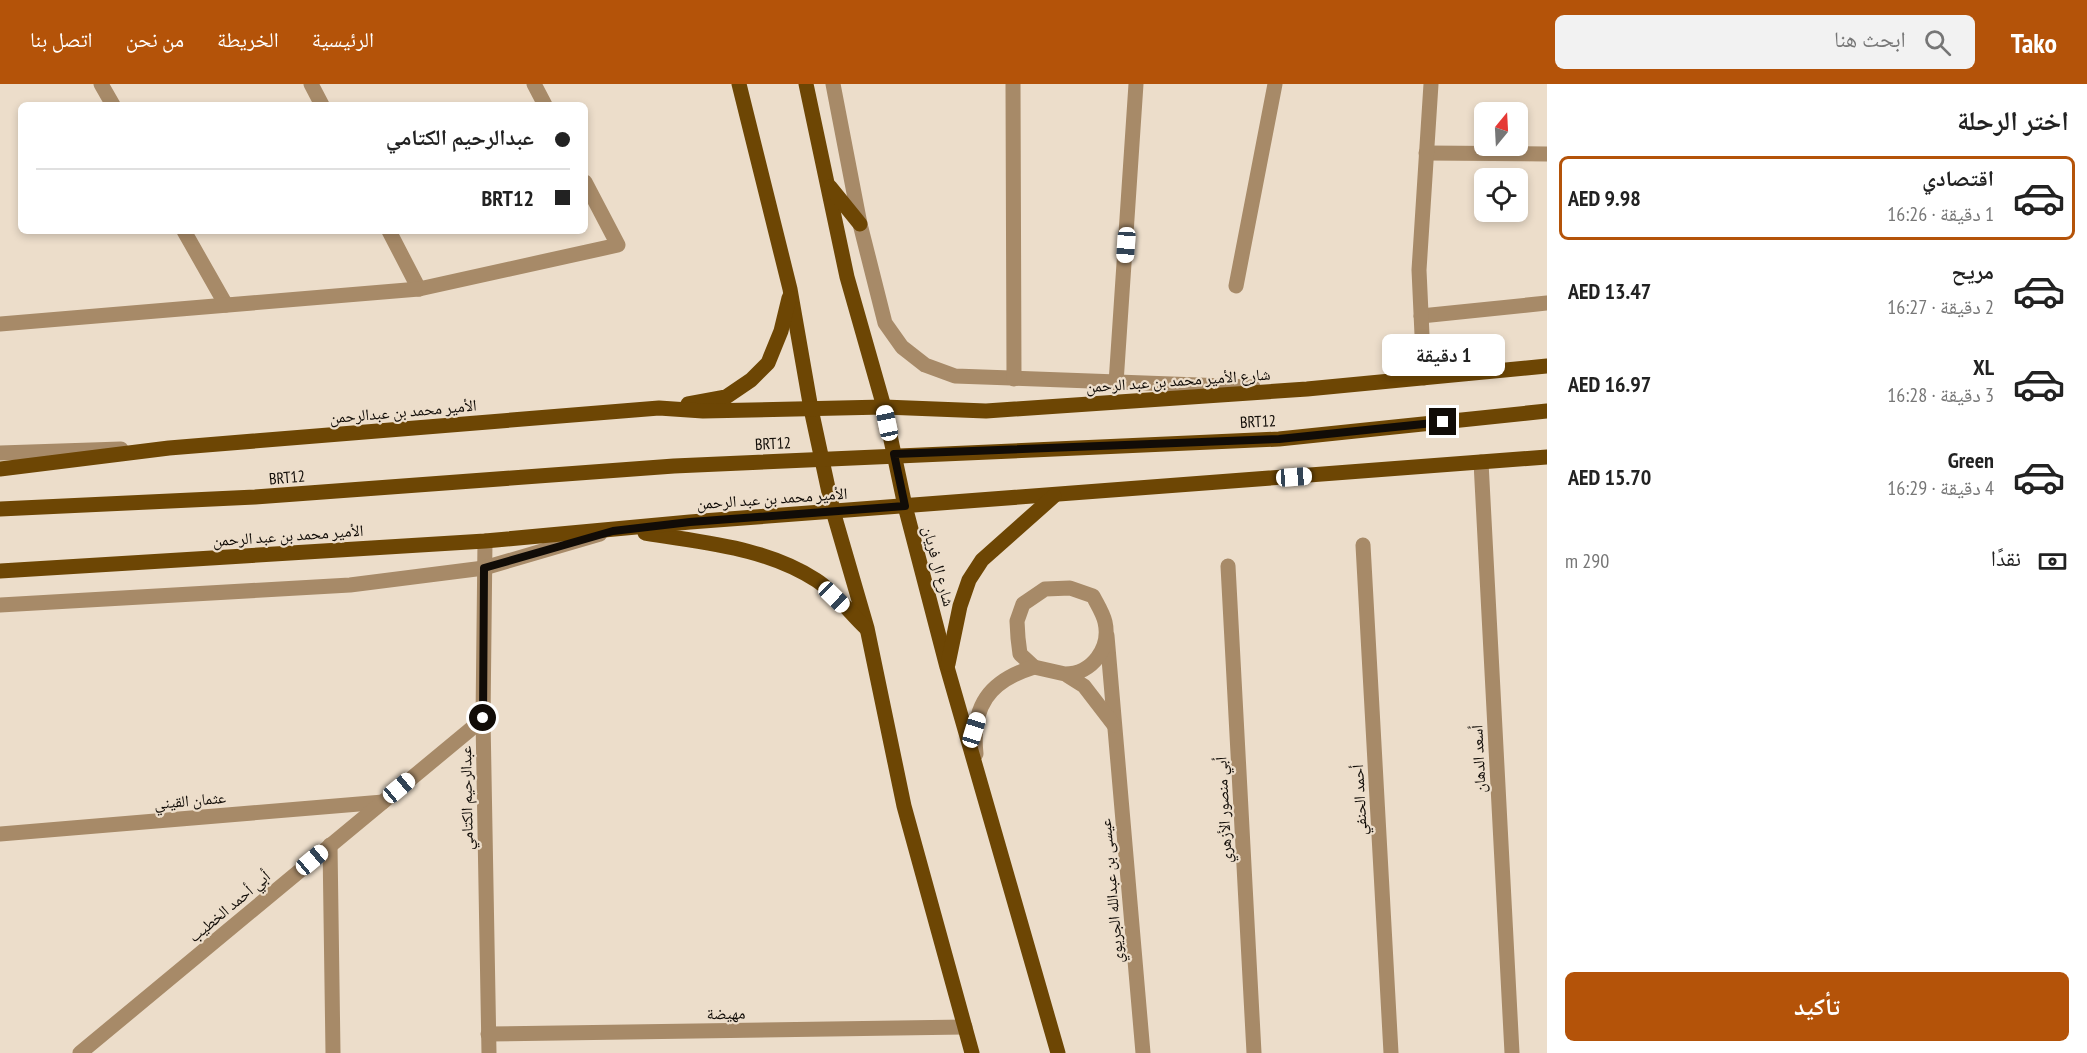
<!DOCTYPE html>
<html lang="ar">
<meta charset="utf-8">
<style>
body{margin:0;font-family:"PT Sans Narrow","Noto Naskh Arabic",sans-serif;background:#f2f2f2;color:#222;direction:rtl;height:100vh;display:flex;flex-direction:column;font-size:22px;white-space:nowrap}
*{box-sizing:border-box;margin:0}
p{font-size:20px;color:#767676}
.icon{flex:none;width:33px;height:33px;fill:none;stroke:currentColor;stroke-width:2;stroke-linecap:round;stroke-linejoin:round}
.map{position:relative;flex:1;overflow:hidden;direction:ltr}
.panel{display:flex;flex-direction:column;background:#fff;width:540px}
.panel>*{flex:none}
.top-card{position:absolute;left:18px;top:18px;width:570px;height:132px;border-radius:9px;box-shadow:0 3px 9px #0003;direction:rtl;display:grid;align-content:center;height:132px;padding:0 18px;background:#fff}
.needle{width:39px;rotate:18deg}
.controls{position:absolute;left:1474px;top:18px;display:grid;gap:12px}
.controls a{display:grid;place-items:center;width:54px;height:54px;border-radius:9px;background:#fff;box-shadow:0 3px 9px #0003;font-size:30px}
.end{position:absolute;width:27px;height:27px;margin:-14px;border:8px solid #110c07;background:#fff;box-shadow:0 0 0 3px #fff}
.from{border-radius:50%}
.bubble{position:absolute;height:42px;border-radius:9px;background:#fff;box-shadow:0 3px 9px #0003;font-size:20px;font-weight:700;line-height:42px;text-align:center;direction:rtl}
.car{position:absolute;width:18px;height:36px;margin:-18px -9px;border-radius:8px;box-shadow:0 0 4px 2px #0007;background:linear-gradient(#fff 24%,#345 0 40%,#fff 0 76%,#345 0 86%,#fff 0)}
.top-card b{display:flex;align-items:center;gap:21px;height:57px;font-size:22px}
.top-card b+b{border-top:2px solid #e0e0e0}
.top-card i{width:15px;height:15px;background:#222}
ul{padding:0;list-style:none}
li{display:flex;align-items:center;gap:18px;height:84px;margin:0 12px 9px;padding:0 6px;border:3px solid transparent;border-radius:9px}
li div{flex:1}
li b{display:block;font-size:22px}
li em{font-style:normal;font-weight:700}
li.current{border-color:#b45309}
li>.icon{width:54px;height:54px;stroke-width:1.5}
h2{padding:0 18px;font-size:27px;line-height:72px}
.pay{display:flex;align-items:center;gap:15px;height:66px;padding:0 18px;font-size:22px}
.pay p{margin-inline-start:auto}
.action{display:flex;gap:12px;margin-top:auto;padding:12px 18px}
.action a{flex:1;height:69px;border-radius:9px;background:#b45309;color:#fff;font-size:24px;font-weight:700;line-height:69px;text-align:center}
header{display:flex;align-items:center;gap:36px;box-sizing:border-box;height:84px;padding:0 30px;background:#b45309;color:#fff}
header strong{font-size:28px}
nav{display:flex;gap:33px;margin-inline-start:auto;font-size:21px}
.search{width:420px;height:54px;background:#f2f2f2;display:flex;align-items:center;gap:15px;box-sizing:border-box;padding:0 21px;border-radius:9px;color:#767676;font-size:22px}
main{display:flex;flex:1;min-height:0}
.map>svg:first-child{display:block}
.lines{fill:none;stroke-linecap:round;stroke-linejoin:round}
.minor{stroke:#a78a68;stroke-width:15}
.major{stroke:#6d4604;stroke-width:15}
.route{stroke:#110c07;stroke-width:8}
.labels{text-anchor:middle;stroke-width:4.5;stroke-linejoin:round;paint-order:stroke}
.street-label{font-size:16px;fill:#110c07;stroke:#ecddca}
</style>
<header>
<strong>Tako</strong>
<div class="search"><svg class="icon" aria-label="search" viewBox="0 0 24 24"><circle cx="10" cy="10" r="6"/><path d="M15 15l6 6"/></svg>ابحث هنا</div>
<nav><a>الرئيسية</a><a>الخريطة</a><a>من نحن</a><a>اتصل بنا</a></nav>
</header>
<main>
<section class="panel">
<h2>اختر الرحلة</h2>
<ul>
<li class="current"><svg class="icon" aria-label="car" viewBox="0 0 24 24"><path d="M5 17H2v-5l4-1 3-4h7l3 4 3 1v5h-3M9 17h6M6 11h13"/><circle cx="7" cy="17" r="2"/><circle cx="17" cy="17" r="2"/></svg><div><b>اقتصادي</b><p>1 دقيقة · 16:26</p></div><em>AED 9.98</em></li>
<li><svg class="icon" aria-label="car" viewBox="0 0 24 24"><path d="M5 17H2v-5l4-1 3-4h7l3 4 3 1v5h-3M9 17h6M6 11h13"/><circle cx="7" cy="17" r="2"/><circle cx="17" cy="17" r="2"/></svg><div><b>مريح</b><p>2 دقيقة · 16:27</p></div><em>AED 13.47</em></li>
<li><svg class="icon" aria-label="car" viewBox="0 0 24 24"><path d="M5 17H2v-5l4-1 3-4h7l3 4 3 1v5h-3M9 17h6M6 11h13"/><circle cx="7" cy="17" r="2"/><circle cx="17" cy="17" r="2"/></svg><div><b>XL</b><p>3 دقيقة · 16:28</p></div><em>AED 16.97</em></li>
<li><svg class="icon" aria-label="car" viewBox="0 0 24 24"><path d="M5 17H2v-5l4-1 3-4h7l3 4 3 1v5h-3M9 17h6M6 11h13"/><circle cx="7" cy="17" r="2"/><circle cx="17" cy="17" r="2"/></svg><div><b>Green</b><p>4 دقيقة · 16:29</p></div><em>AED 15.70</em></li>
</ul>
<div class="pay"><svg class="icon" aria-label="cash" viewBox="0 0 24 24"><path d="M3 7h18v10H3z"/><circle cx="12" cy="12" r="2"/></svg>نقدًا<p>290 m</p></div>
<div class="action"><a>تأكيد</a></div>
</section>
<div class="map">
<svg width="1547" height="969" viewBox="0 0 1547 969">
<rect width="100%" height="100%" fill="#ecddca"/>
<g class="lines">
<!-- minor -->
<g class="minor">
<path d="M101,0l12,21"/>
<path d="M311,0l11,21"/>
<path d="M534,0l11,21"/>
<path d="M833,0l27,140 25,99 17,24 23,18 30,11 298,11"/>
<path d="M1013,0l1,295"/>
<path d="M1426,69l121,1"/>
<path d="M184,147l42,74"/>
<path d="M389,147l30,58"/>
<path d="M1236,202l39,-202"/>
<path d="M1421,232l126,-13"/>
<path d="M0,240l419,-35 199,-44 -33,-63"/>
<path d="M1424,294l-5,-108 12,-186"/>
<path d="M1116,299l20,-299"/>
<path d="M0,369l121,-4"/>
<path d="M1481,378l31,591"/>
<path d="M485,457l-2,178 6,334"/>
<path d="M1363,461l28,508"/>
<path d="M1228,482l26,487"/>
<path d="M0,521l350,-20 134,-17 116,-34"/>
<path d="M1107,552l36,417"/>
<path d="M1065,590c27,0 46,-26 40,-52 -2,-9 -8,-18 -12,-26l-23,-8 -25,1 -22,15 -6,17 1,17 2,16 14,13 31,7 19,12 30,39"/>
<path d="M976,670c-5,-48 13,-73 58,-87"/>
<path d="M0,750l383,-32"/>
<path d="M330,761l3,208"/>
<path d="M488,950l477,-7"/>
<path d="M80,969l403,-334"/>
</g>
<!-- major -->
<g class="major">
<path d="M739,0l51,205 21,120 22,102 34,117 37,178 68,247"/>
<path d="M806,0l41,193 37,130 21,99 42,161 111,386"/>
<path d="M830,103l30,37"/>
<path d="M688,320l38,-7 25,-17 17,-17 13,-32 8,-33"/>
<path d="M0,385l169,-21 490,-40 44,3 181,-4 102,4 321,-22 240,-23"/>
<path d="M0,425l255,-12 419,-31 605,-27 268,-28"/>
<path d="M645,449c59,10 120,14 171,47 19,12 34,33 50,48"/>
<path d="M0,487l485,-30 205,-19 857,-65"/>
<path d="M948,580l12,-58 9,-26 13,-20 72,-64"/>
</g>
</g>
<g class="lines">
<!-- route -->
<path class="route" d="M483,634l1,-150 129,-37 77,-9 215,-16 -11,-52 385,-15 164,-17"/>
</g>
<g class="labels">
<!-- street labels -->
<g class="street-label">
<text transform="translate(1178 296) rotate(-4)" y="6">شارع الأمير محمد بن عبد الرحمن</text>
<text transform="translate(403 327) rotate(-5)" y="6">الأمير محمد بن عبدالرحمن</text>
<text transform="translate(1258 337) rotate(-3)" y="6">BRT12</text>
<text transform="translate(773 359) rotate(-3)" y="6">BRT12</text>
<text transform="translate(287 393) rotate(-5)" y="6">BRT12</text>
<text transform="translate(772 414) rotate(-4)" y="6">الأمير محمد بن عبد الرحمن</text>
<text transform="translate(288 451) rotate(-4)" y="6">الأمير محمد بن عبد الرحمن</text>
<text transform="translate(939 482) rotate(75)" y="6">شارع ال فريان</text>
<text transform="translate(1478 675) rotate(-93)" y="6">أسعد الدهان</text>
<text transform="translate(466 714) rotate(-91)" y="6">عبدالرحيم الكتامي</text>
<text transform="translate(190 716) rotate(-5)" y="6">عثمان القيني</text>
<text transform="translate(1359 716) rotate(-93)" y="6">أحمد الحنفي</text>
<text transform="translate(1223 726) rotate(-93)" y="6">أبي منصور الأزهري</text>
<text transform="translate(1111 807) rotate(-95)" y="6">عيسى بن عبدالله الجريوي</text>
<text transform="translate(229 822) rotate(-40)" y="6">أبي أحمد الخطيب</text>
<text transform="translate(726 929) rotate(-1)" y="6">مهيضة</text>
</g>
</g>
</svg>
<div class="controls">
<a><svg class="needle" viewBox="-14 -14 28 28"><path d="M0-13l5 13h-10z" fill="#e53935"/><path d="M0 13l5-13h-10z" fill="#767676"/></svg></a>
<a><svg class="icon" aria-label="locate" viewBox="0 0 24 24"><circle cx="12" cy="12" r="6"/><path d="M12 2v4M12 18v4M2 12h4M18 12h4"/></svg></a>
</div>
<i class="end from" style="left:483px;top:634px"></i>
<i class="end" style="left:1443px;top:338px"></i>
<div class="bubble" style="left:1382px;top:250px;width:123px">1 دقيقة</div>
<i class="car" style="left:1126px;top:161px;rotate:184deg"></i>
<i class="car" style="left:887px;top:339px;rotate:348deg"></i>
<i class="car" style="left:1294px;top:393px;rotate:86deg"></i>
<i class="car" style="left:834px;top:513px;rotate:134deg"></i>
<i class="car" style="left:974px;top:646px;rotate:17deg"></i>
<i class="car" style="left:399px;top:704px;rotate:50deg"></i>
<i class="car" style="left:312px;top:776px;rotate:50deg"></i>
<div class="top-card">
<b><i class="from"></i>عبدالرحيم الكتامي</b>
<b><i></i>BRT12</b>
</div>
</div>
</main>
